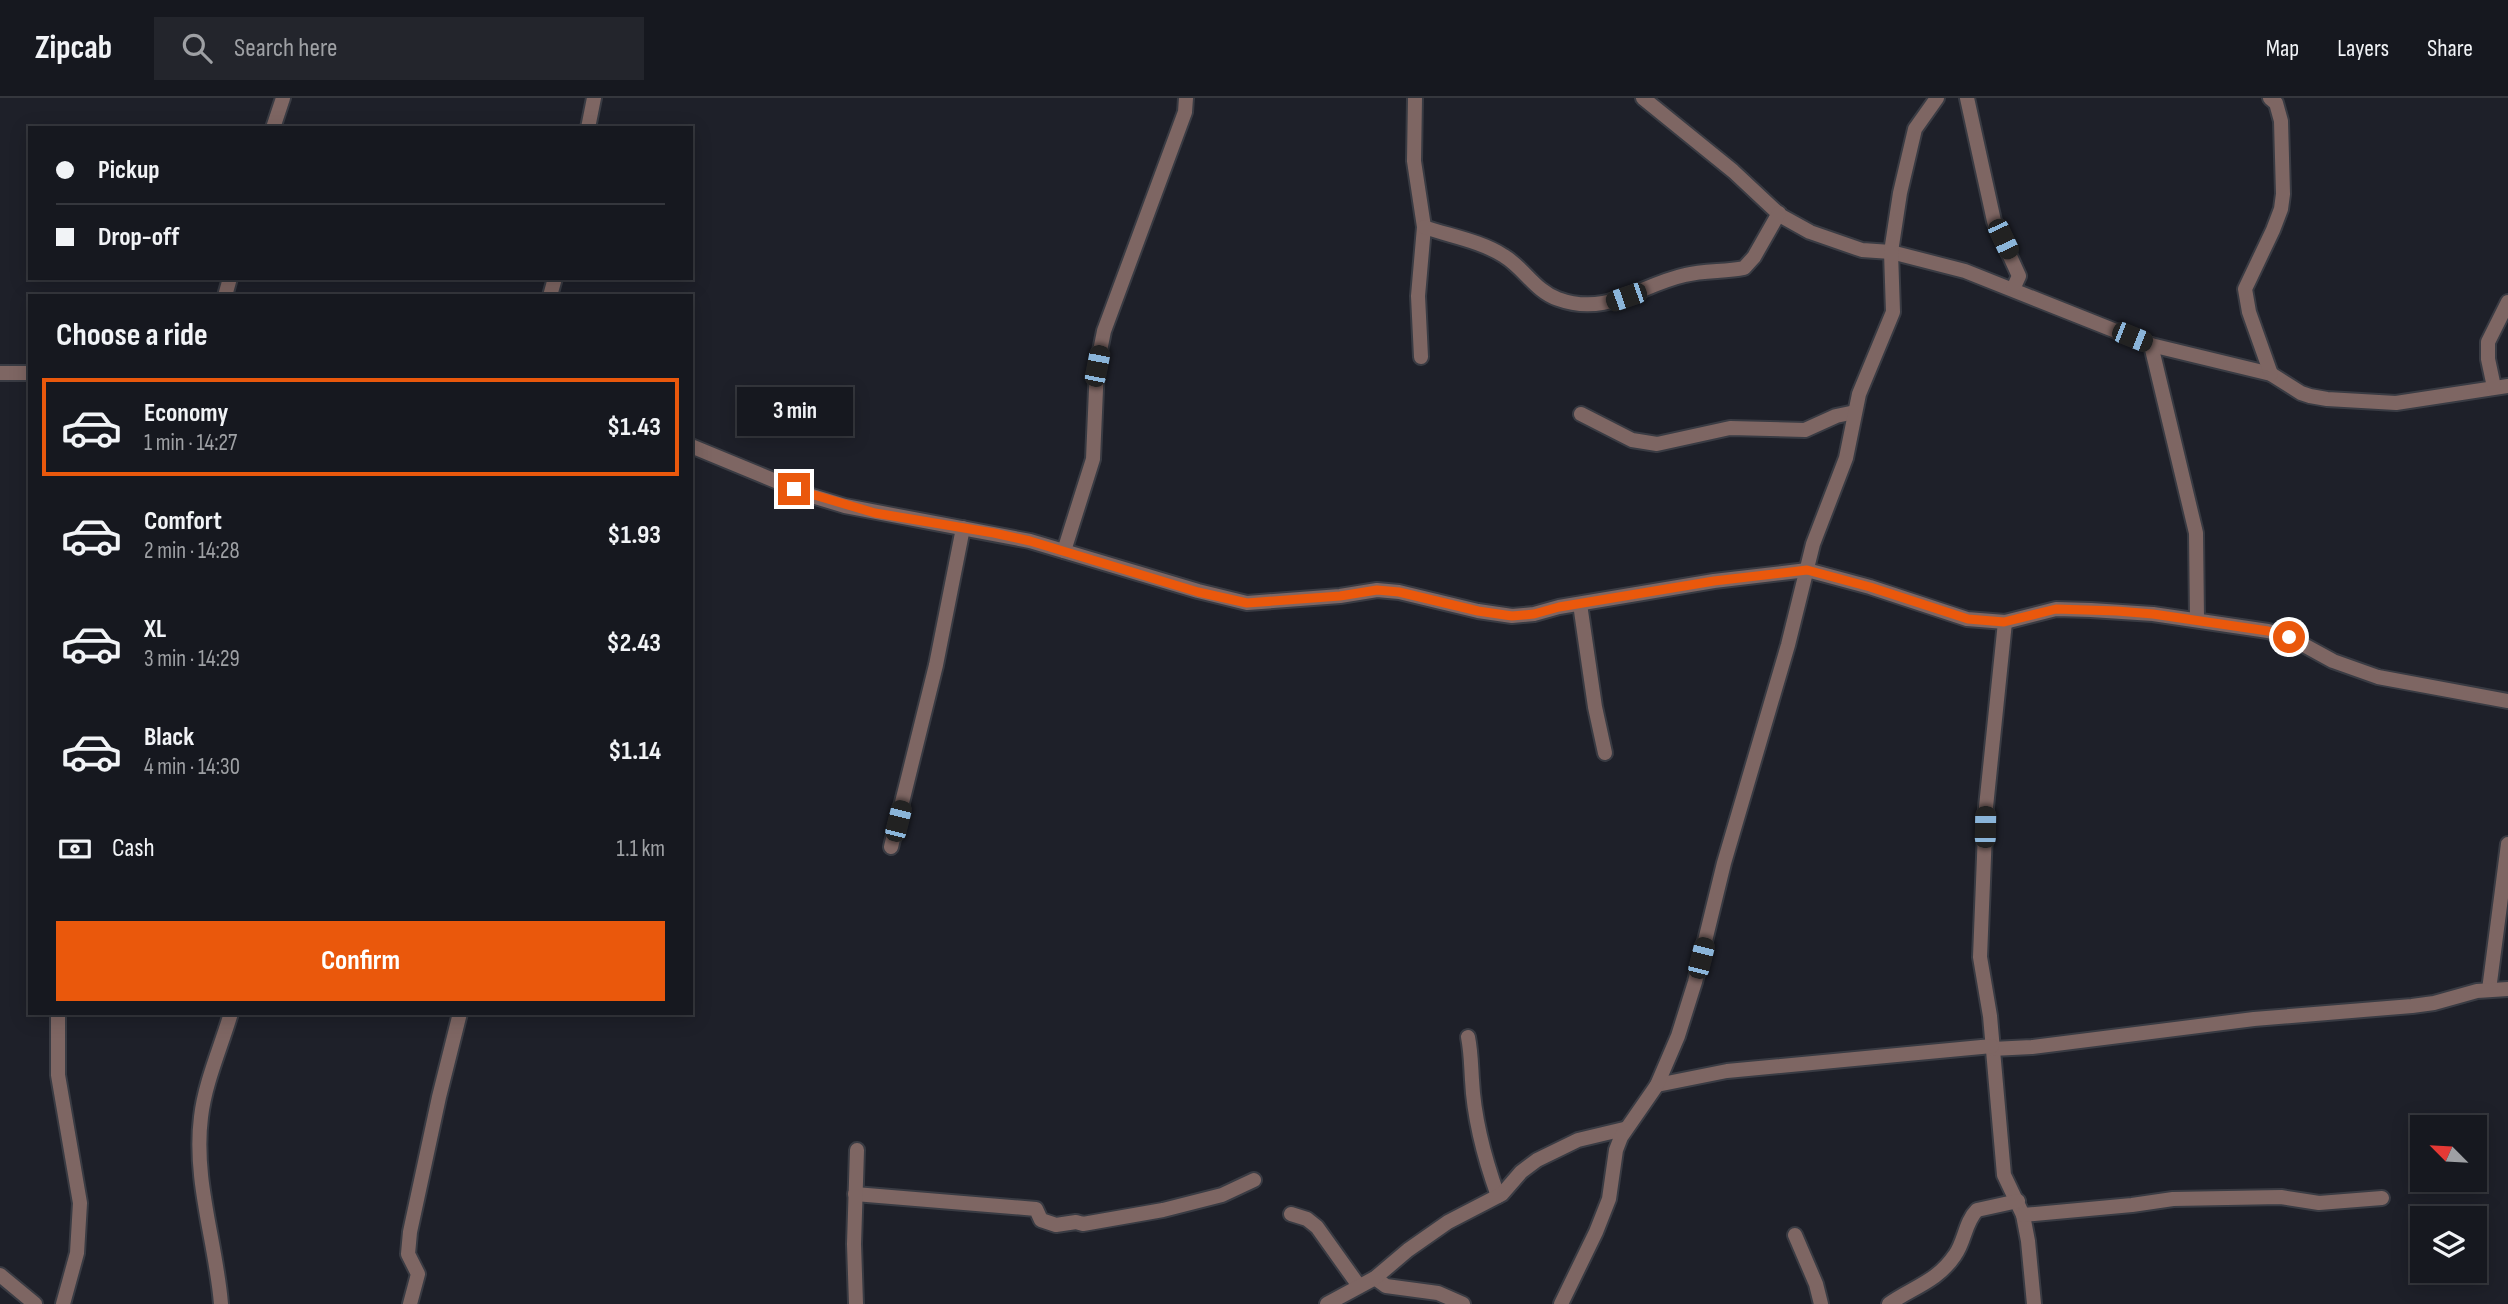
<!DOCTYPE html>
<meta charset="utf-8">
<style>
body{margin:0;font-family:"Sofia Sans Condensed",sans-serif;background:#23252c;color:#f1f3f6;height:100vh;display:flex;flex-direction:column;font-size:26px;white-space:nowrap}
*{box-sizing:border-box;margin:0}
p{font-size:23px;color:#9ea0a4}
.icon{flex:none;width:38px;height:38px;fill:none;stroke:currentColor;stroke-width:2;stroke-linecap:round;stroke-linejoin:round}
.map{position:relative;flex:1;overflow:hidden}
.panel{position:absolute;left:28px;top:196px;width:665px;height:721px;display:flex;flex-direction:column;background:#16181f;border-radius:0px;box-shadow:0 4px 18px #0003,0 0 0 2px #35373d}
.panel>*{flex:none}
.top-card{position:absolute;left:28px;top:28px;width:665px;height:154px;border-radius:0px;box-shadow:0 4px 18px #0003,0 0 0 2px #35373d;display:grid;align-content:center;height:154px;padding:0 28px;background:#16181f}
.needle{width:46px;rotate:294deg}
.controls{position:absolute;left:2410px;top:1017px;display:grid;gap:14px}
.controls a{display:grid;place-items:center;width:77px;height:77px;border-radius:0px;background:#16181f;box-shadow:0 4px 18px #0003,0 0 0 2px #35373d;font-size:35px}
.end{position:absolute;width:32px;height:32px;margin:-16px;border:9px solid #ea580c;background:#fff;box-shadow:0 0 0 4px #fff}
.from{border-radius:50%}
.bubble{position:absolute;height:49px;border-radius:0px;background:#16181f;box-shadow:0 4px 18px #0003,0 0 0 2px #35373d;font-size:23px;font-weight:700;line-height:49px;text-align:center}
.car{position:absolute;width:21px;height:42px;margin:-21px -10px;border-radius:9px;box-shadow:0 0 5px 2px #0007;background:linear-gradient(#222 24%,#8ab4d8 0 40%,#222 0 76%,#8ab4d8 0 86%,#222 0)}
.top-card b{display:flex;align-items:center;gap:24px;height:66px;font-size:26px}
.top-card b+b{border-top:2px solid #35373d}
.top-card i{width:18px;height:18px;background:#f1f3f6}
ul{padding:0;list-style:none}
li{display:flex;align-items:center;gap:21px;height:98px;margin:0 14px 10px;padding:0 14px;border:4px solid transparent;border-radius:0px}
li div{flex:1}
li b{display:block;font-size:26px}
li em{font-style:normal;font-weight:700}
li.selected{border-color:#ea580c}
li>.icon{width:63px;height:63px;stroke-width:1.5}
h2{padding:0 28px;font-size:32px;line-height:84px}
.pay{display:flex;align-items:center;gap:18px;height:77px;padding:0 28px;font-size:26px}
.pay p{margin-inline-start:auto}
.action{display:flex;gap:14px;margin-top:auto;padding:14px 28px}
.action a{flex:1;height:80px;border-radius:0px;background:#ea580c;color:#fff;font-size:28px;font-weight:700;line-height:80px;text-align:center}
header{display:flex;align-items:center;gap:42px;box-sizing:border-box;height:98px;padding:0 35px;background:#16181f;border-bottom:2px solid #35373d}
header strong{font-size:33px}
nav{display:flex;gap:38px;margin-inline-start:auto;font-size:24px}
.search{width:490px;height:63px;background:#23252c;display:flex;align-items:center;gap:18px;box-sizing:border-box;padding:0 24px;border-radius:0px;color:#9ea0a4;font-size:26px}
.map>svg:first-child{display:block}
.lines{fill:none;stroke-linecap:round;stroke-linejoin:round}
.minor-casing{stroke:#393b43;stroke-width:18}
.minor{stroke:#7e6663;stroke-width:14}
.route{stroke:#ea580c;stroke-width:9}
</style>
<header>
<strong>Zipcab</strong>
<div class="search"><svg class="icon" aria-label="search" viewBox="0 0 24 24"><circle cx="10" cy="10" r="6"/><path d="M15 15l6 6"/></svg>Search here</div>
<nav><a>Map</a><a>Layers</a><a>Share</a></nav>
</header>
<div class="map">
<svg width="2508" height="1206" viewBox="0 0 2508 1206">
<rect width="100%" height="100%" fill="#1e2029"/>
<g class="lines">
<!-- minor casing -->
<g class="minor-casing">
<g id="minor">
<path d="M1415,0l-1,63 10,66 -6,69 3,61"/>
<path d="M1643,0l90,73 48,45 29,16 52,18 29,2 74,19 186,74 120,29 30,19 9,3 17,3 69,4 112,-17"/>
<path d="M1967,0l27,123 25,55 -6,13"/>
<path d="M2270,0l6,5 5,18 2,73 -2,15 -8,21 -28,59 4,23 22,62"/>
<path d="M273,30l10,-30"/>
<path d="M588,30l6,-30"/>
<path d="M1424,129c26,9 57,14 80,29 20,12 31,35 54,43 49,18 82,-14 127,-24 20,-5 40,-3 59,-7l10,-11 25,-44"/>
<path d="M225,198l5,-18"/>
<path d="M550,198l5,-18"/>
<path d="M2151,247l45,188 1,87"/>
<path d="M0,275h30"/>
<path d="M2494,289l-6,-28v-17l20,-40"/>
<path d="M1581,316l51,26 25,4 73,-16 75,2 31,-14 19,-4"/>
<path d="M691,348l121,50 33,10 185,35 168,50 49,12 93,-7 37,-6 22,2 79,19 34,5 22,-2 25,-7 155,-26 93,-11 63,17 97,32 38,3 51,-13 35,1 62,4 115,17 21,6 44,24 45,16 130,24"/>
<path d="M1064,453l29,-92 4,-93 7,-35 81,-219 1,-14"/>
<path d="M1580,506l15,103 10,46"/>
<path d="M2005,524l-19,185 -6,150 10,59 14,159 19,40 5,26 6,63"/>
<path d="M891,749l45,-182 27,-137"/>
<path d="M2489,892l19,-146"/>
<path d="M58,915v62l22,128 -3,50 -14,51"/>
<path d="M1468,939c3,15 3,28 4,43 2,40 13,80 26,116"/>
<path d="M1992,951l40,-2 222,-28 158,-13 22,-3 43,-12 31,-2"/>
<path d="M1657,987l70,-14 265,-25"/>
<path d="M855,1096l181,15 5,11 15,5 20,-3 7,2 80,-14 59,-15 32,-15"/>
<path d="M1291,1116l16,5 10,8 42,59"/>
<path d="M2023,1117l109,-10 41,-6 108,-2 38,6 63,-5"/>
<path d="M1795,1137l21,49 5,20"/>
<path d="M0,1177l35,29"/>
<path d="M1375,1180l11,8 52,7 25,11"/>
<path d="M221,1206c-5,-62 -28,-124 -20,-187 4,-35 20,-70 30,-104"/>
<path d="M410,1206l8,-30 -10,-20 2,-22 29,-135 21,-84"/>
<path d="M856,1206l-2,-60 3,-94"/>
<path d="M1327,1206l48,-26 33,-28 40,-28 54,-28 19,-22 16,-12 41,-20 46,-11"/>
<path d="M1561,1206l35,-72 13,-33 7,-49 5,-13 36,-52 21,-49 17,-54 29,-119 64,-218 25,-101 33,-86 13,-64 34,-82 -2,-60 9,-59 15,-64 22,-31"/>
<path d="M1889,1206c24,-17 48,-22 66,-49 10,-14 10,-33 22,-45l41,-9"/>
</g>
</g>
<!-- minor -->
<use href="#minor" class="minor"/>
</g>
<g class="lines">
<!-- route -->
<path class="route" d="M794,391l81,24 119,20 36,8 168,51 49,11 93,-7 37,-6 22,2 79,19 34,5 22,-2 25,-7 155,-26 93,-11 63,17 98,32 36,3 52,-13 61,2 36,3 115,17 21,6"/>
</g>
</svg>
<div class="controls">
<a><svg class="needle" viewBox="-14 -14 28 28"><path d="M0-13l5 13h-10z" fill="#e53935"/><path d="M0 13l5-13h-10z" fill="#9ea0a4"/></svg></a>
<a><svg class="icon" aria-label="layers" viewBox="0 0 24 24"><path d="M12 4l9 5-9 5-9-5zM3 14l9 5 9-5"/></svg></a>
</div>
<i class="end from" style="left:2289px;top:539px"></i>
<i class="end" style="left:794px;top:391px"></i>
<div class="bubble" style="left:737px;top:289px;width:116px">3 min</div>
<i class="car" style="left:2003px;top:141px;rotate:155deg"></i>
<i class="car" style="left:1626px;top:199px;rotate:251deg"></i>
<i class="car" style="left:2132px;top:239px;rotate:112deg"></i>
<i class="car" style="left:1097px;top:268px;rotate:11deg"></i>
<i class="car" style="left:898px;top:723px;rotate:14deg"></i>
<i class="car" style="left:1985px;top:729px;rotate:1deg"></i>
<i class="car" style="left:1701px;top:860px;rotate:14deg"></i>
<div class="top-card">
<b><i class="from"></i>Pickup</b>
<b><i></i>Drop-off</b>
</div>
<section class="panel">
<h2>Choose a ride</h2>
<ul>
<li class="selected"><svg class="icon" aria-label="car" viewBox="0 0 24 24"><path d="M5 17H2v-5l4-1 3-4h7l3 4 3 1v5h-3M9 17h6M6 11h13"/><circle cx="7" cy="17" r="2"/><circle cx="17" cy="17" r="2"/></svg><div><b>Economy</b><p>1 min · 14:27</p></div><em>$1.43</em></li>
<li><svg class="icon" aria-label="car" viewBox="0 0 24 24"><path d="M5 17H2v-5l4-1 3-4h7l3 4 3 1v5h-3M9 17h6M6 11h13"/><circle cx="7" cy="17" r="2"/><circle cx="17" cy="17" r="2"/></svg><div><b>Comfort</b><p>2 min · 14:28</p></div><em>$1.93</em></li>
<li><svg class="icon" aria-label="car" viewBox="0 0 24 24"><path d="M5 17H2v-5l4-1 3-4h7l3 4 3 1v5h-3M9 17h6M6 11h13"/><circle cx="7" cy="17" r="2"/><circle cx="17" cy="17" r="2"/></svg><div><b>XL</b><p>3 min · 14:29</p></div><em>$2.43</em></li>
<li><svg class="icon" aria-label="car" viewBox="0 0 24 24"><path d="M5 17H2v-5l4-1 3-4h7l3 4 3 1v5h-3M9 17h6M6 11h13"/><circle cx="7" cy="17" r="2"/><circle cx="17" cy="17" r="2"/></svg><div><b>Black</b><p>4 min · 14:30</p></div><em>$1.14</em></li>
</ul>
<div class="pay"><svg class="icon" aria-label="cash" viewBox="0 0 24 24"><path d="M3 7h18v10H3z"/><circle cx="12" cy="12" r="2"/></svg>Cash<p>1.1 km</p></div>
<div class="action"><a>Confirm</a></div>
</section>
</div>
